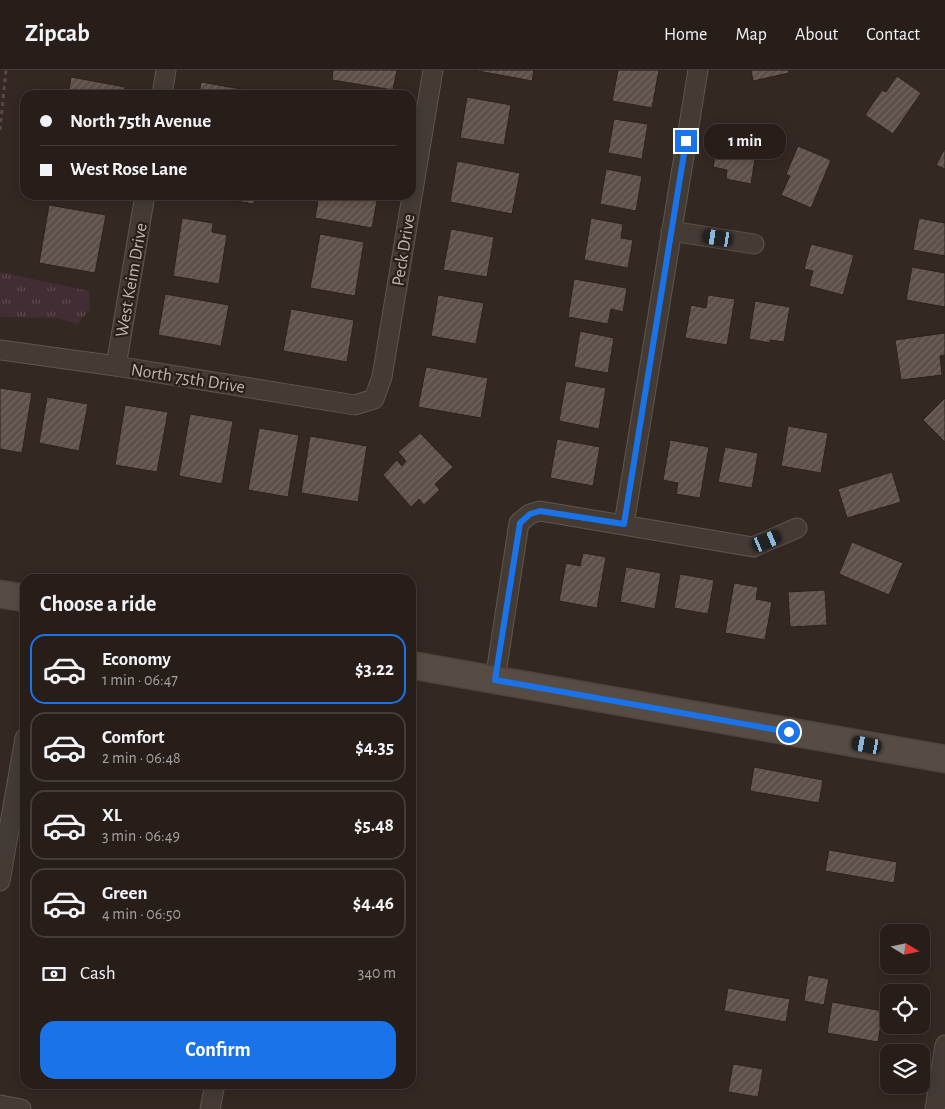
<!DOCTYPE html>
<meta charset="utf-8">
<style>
body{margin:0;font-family:"Alegreya Sans",sans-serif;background:#2f2723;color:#f1f3f6;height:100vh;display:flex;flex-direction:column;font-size:19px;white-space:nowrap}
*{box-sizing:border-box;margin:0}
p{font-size:16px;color:#a4a2a2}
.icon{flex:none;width:28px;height:28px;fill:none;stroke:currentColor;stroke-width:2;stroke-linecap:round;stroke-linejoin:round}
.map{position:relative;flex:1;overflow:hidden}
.details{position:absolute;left:20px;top:504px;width:396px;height:515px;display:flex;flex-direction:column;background:#271e1a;border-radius:15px;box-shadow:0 2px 12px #0003,0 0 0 1px #433c39}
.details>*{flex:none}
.guide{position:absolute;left:20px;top:20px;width:396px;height:110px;border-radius:15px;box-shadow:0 2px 12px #0003,0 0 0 1px #433c39;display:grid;align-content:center;height:110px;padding:0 20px;background:#271e1a}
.needle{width:32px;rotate:100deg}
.buttons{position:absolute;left:880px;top:854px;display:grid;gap:10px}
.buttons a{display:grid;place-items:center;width:50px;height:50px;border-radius:10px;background:#271e1a;box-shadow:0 2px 12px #0003,0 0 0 1px #433c39;font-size:25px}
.end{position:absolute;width:22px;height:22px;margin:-11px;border:6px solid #1a73e8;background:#fff;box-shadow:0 0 0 2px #fff}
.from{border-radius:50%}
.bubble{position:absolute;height:35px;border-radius:15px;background:#271e1a;box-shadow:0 2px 12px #0003,0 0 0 1px #433c39;font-size:16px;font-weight:700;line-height:35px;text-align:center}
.car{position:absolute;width:15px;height:30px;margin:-15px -8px;border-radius:6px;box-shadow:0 0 4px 1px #0007;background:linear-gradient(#222 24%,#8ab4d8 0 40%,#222 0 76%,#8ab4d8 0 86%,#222 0)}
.guide b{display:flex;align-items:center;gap:18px;height:48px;font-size:19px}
.guide b+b{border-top:1px solid #433c39}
.guide i{width:12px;height:12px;background:#f1f3f6}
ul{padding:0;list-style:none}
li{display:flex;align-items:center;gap:15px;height:70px;margin:0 10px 8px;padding:0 10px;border:2px solid #433c39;border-radius:15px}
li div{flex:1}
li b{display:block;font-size:19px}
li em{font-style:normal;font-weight:700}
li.selected{border-color:#1a73e8}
li>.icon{width:45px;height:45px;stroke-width:1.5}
h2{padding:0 20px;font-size:22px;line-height:60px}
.pay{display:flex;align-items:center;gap:12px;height:55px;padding:0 20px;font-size:19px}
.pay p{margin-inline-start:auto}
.button{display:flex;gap:10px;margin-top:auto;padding:10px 20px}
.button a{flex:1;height:58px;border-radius:15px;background:#1a73e8;color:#fff;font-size:20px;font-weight:700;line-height:58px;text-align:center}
header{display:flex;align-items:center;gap:30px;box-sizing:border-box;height:70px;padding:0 25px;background:#271e1a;border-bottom:1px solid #433c39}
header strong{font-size:24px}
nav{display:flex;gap:28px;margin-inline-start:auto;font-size:18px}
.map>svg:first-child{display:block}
.grass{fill:url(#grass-tufts)}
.building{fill:url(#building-hatch);stroke:#2b221c}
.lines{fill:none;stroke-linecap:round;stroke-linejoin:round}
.minor-casing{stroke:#5f564f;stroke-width:21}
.secondary-casing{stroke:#4e443e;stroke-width:29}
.path{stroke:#594849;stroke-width:3;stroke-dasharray:4 4;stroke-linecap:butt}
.minor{stroke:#443b35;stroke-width:19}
.secondary{stroke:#574c43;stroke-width:26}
.route{stroke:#1a73e8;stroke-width:6}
.labels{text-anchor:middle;stroke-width:4.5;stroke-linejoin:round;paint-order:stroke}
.street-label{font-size:18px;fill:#c1b6af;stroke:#29201a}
</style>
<header>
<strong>Zipcab</strong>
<nav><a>Home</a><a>Map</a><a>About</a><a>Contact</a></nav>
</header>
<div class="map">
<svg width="945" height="1039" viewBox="0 0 945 1039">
<defs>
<pattern id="grass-tufts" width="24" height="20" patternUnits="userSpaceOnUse" patternTransform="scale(1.25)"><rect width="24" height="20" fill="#422d34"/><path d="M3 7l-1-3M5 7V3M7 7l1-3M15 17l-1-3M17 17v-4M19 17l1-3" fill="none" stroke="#5c494f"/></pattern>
<pattern id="building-hatch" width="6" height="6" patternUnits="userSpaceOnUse" patternTransform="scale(1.25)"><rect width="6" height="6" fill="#5d5048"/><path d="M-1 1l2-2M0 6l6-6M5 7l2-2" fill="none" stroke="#726760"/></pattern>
</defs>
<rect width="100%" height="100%" fill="#342822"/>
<!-- grass -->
<path class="grass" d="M0,202l89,19 1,19 -13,14 -20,-6 -57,-1z"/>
<!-- building -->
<g class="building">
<path d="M333,0h64l-4,20 -61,-10z"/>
<path d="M473,0h61l-2,11z"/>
<path d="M618,0h41l-7,38 -40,-7z"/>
<path d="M751,0h37l1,3 -36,8z"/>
<path d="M897,6l24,17 -28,41 -28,-19 17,-25 4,2z"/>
<path d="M71,7l54,10 -2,8h-55z"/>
<path d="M201,12l57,10v3h-59z"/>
<path d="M467,27l44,8 -7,40 -44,-7z"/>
<path d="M614,49l34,5 -6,35 -34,-6z"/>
<path d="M720,57l39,7 -8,50 -25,-5 1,-9 -14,-3z"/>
<path d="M798,76l33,14 -20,48 -30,-13 9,-19 -4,-2z"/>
<path d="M945,78v21l-9,-4z"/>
<path d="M457,91l63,12 -8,41 -62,-12z"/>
<path d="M606,99l36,7 -6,35 -36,-7z"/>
<path d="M201,125h54l-1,9z"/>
<path d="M319,125h59l-6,33 -57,-10z"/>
<path d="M49,135l57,10 -11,58 -56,-10z"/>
<path d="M182,148l31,5 -1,9 15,3 -8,49 -46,-8z"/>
<path d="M591,148l32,6 -2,14 12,2 -5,28 -44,-8z"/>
<path d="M919,148l26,5v33l-32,-6z"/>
<path d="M451,159l43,8 -7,40 -44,-7z"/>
<path d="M320,164l44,8 -9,54 -45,-8z"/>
<path d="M811,174l43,11 -11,40 -34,-9 4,-15 -9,-2z"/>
<path d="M912,197l33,6v34l-39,-7z"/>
<path d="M574,209l53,9 -4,24 -12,-3 -3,15 -40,-7z"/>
<path d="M165,224l64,11 -8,41 -63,-11z"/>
<path d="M438,225l46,8 -8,41 -45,-8z"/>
<path d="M708,225l27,4 -8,46 -42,-7 6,-33 15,3z"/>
<path d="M755,231l35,6 -6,35 -14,-2v3l-21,-4z"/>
<path d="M291,239l63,11 -7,42 -64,-11z"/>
<path d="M580,261l34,7 -6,35 -34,-6z"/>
<path d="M945,263v22l-5,1 2,19 -41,5 -6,-40z"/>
<path d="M426,297l62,11 -7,40 -63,-11z"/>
<path d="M566,311l40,7 -7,41 -40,-8z"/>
<path d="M0,318l32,5 -10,60 -22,-4z"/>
<path d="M47,327l41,7 -9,47 -40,-8z"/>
<path d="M945,328v44l-22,-22z"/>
<path d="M125,335l43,7 -11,60 -42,-7z"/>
<path d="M190,344l43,7 -11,63 -43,-8z"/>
<path d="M788,356l40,7 -7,40 -40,-7z"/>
<path d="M259,358l40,7 -11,62 -40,-7z"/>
<path d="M420,363l33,34 -18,17 5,6 -16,15 -5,-6 -8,8 -28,-32 14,-15 5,6 4,-5 -8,-9z"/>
<path d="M310,366l57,10 -9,56 -57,-9z"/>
<path d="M557,369l43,8 -7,39 -43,-8z"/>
<path d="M670,370l39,7 -9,51 -24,-4 2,-11 -15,-3z"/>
<path d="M725,377l33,6 -6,35 -34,-6z"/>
<path d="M892,402l9,30 -54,16 -9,-29z"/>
<path d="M852,472l51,21 -14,32 -50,-21z"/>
<path d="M583,483l23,4 -9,51 -38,-7 7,-38 14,3z"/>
<path d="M626,497l35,6 -6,36 -35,-7z"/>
<path d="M680,504l34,6 -6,34 -34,-6z"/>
<path d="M734,513l24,4 -2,12 16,3 -7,38 -40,-7z"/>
<path d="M825,520l2,35 -37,2 -2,-35z"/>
<path d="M754,697l69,13 -4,23 -69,-12z"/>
<path d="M829,780l68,12 -3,21 -69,-12z"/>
<path d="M808,905l21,4 -5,26 -20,-4z"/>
<path d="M728,918l62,11 -4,23 -62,-11z"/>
<path d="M832,932l51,9 -5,31 -51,-9z"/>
<path d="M733,994l30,5 -5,28 -30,-5z"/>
</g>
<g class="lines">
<!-- minor casing -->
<g class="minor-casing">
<g id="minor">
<path d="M162,25l4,-25"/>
<path d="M671,161l83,13"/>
<path d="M0,280l116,16 239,39 19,-6 8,-22 51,-307"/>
<path d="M116,296l29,-171"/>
<path d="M624,454l74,-454"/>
<path d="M495,610l24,-157 11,-9 10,-3 213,36 44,-19"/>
<path d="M0,811l25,-143"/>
<path d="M0,1035l21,4"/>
<path d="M210,1039l5,-25"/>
<path d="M935,1039l10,-64"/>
</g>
</g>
<!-- secondary casing -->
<g class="secondary-casing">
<g id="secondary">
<path d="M0,524l25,4"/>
<path d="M411,595l534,94"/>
</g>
</g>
<!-- path -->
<path class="path" d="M0,60l6,-60"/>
<!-- minor -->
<use href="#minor" class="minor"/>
<!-- secondary -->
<use href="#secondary" class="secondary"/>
</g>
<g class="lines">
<!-- route -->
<path class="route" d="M686,71l-62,383 -84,-13 -10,3 -10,9 -25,157 294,52"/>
</g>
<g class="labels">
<!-- street labels -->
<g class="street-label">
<text transform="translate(403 180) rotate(-81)" y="6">Peck Drive</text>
<text transform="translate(131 210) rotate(-80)" y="6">West Keim Drive</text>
<text transform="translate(188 308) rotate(9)" y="6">North 75th Drive</text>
</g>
</g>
</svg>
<div class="buttons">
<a><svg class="needle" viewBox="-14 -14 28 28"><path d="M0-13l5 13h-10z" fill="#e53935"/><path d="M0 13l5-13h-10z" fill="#a4a2a2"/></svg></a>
<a><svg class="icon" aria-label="locate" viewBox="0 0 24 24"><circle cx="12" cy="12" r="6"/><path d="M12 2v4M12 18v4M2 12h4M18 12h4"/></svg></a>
<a><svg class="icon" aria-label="layers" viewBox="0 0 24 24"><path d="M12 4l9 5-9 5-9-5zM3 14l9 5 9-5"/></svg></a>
</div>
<i class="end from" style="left:789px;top:662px"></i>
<i class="end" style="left:686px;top:71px"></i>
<div class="bubble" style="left:704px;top:54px;width:82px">1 min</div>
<i class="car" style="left:718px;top:168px;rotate:279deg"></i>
<i class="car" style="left:767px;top:471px;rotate:67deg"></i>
<i class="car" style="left:867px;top:675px;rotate:280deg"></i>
<div class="guide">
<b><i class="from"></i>North 75th Avenue</b>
<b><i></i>West Rose Lane</b>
</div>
<section class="details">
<h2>Choose a ride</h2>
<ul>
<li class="selected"><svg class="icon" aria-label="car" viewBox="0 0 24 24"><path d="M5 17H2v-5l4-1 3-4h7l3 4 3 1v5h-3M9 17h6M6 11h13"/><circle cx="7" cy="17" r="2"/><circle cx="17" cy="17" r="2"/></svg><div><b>Economy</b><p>1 min · 06:47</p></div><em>$3.22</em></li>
<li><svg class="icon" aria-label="car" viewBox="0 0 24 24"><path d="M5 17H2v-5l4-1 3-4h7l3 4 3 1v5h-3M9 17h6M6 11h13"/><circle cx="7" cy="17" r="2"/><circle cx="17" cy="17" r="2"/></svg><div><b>Comfort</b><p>2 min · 06:48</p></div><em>$4.35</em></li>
<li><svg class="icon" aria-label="car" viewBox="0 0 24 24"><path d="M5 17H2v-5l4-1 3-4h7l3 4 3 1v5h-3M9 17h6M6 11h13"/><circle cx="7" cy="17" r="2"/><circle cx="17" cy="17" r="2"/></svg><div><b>XL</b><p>3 min · 06:49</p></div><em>$5.48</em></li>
<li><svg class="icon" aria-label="car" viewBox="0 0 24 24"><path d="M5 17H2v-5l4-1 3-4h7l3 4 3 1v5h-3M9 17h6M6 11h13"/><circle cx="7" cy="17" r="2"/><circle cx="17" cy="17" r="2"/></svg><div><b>Green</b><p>4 min · 06:50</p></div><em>$4.46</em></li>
</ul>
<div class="pay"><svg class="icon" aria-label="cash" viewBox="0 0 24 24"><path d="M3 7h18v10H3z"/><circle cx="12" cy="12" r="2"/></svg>Cash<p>340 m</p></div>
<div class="button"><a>Confirm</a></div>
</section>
</div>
